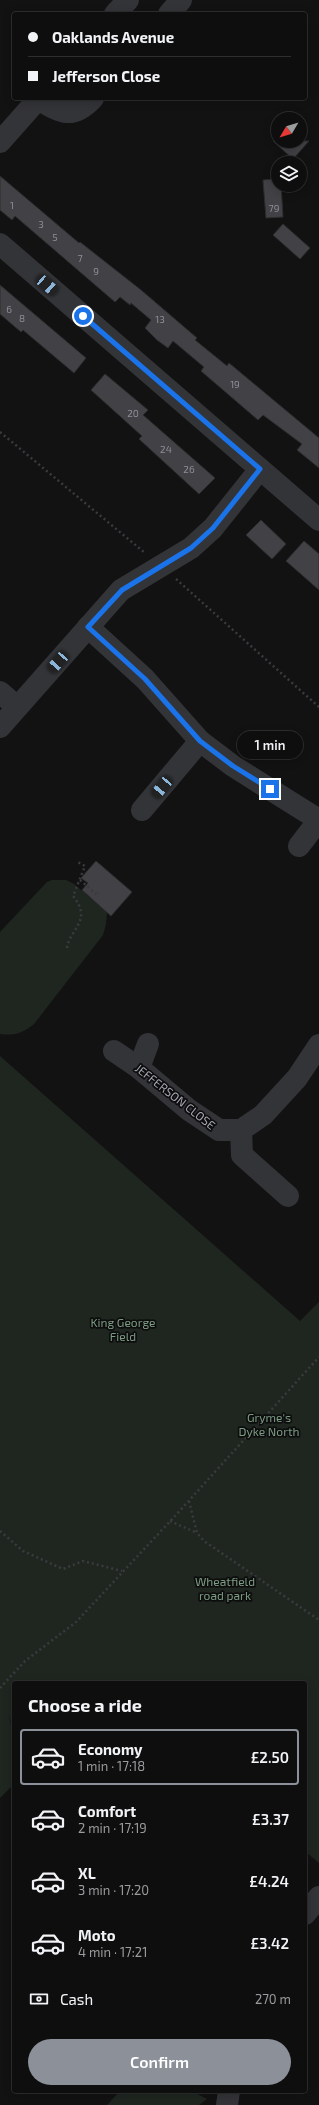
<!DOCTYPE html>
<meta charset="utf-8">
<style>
body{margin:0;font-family:"Exo 2",sans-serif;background:#1c1c1c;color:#f1f3f6;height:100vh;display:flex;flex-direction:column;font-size:15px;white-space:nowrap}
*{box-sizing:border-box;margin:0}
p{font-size:13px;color:#9b9c9e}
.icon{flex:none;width:22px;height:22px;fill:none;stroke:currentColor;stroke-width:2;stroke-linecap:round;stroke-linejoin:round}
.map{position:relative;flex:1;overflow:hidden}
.drawer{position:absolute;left:12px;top:1681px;width:295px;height:412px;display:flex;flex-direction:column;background:#0e0e0e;border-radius:4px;box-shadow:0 2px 10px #0003,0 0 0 1px #2e2e2e}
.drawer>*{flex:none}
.hud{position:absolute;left:12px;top:12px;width:295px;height:88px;border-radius:4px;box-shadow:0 2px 10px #0003,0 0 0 1px #2e2e2e;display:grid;align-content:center;height:88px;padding:0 16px;background:#0e0e0e}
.needle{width:26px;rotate:232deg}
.buttons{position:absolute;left:271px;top:112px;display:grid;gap:8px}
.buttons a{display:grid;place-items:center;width:36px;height:36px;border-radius:50%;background:#0e0e0e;box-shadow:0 2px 10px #0003,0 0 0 1px #2e2e2e;font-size:20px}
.end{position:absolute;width:18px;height:18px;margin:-9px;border:5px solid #1a73e8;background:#fff;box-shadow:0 0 0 2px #fff}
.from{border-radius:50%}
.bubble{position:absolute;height:28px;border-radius:14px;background:#0e0e0e;box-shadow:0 2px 10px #0003,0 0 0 1px #2e2e2e;font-size:13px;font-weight:600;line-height:28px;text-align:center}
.car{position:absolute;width:12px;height:24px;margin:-12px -6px;border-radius:5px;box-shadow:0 0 3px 1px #0007;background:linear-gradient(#222 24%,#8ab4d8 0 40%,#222 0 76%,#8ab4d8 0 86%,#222 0)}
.hud b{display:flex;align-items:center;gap:14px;height:38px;font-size:15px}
.hud b+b{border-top:1px solid #2e2e2e}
.hud i{width:10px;height:10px;background:#f1f3f6}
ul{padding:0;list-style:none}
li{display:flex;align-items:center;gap:12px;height:56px;margin:0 8px 6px;padding:0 8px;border:2px solid transparent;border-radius:4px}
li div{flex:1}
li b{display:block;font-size:15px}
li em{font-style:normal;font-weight:600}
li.current{border-color:#8c9099}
li>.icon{width:36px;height:36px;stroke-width:1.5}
h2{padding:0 16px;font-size:18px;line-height:48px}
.pay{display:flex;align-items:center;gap:10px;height:44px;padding:0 16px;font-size:15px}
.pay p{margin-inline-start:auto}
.action{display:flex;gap:8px;margin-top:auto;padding:8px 16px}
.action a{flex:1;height:46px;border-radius:24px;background:#8c9099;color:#fff;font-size:16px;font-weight:600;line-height:46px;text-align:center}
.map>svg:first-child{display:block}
.green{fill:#1f2620}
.building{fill:#424246;stroke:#2d2c2f}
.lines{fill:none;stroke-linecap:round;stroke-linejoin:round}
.path{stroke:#3a3a3f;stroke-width:2.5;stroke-dasharray:2 3;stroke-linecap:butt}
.minor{stroke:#333438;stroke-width:22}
.route{stroke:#1a73e8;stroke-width:5}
.labels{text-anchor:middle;stroke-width:3.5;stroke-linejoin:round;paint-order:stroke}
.number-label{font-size:10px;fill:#8c8e98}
.street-label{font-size:12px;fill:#a5a7b3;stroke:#0d0d0e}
.park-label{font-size:12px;fill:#7d9c84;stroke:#0d0d0e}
</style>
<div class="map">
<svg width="319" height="2105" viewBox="0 0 319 2105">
<rect width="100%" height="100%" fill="#121213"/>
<!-- green -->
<g class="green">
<path d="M52,880h14l8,4 33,28 -1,12 -3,11 -69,89c-11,9 -20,12 -34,10v-102l47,-50z"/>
<path d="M0,1056l300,265 19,-19v561l-14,-12v-168h-291v49l-6,-19 6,23v48l-14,14z"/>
<path d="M120,2091h72l15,8 -8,6h-92z"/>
</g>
<!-- building -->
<g class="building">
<path d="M273,141h36l-16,18z"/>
<path d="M0,176l79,67 1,-1 61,48 56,48 -2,2 32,26 2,-3 90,75v30l-22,-18 5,-6 -39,-29 -5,5 -57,-49 3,-4 -31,-26 -5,7 -11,-8 -12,-12 6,-8 -20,-17 -1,2 -10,-8 -5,5 -100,-86 -3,4 -12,-10z"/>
<path d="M278,179v6h3l2,32 -17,1 -3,-38z"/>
<path d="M283,224l27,24 -10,11 -27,-24z"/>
<path d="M0,285l86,73 -12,15 -51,-43 -2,2 -21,-18z"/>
<path d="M105,374l43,36 -5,5 72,63 -16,16 -60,-55 3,-3 -51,-46z"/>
<path d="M261,520l25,24 -14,15 -26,-24z"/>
<path d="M304,541l15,13v36l-33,-29z"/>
<path d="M96,861l36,31 -21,24 -29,-26 6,-7 -7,-5z"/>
</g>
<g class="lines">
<!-- path -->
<g class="path">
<path d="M0,432l145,121"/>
<path d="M176,579l143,128"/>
<path d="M80,880l17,15 2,-2"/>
<path d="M67,948c3,-20 26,-27 6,-52l12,-30 -7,-4"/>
<path d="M189,1501l8,32 7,8 115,79"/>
<path d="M170,1521l27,12"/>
<path d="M0,1531l23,20 40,18 20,-8 39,10"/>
<path d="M0,1688l25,-27 51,-39 99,-106 144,-159"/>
</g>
<!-- minor -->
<g class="minor">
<path d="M115,14l13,-14"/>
<path d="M169,14l12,-14"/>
<path d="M38,99c23,14 35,21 55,-1"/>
<path d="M0,142l39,-44"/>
<path d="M0,244l319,276"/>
<path d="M88,627l57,52 55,62 33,25 86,54"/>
<path d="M0,692l17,15"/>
<path d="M0,727l121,-137 70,-42 22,-20 47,-59"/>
<path d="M142,810l58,-69"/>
<path d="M299,846l20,-26"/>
<path d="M114,1051l25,17 50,42 30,20h22l22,-15 34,-37 22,-33"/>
<path d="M139,1068l9,-24"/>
<path d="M241,1130l1,25 46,41"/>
<path d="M305,1914l14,-17"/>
<path d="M227,2105l2,-14"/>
</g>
</g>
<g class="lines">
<!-- route -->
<path class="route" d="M83,316l177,153 -47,59 -22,20 -69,42 -34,37 57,52 55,62 33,25 37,23"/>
</g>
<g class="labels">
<!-- number labels -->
<g class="number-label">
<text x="12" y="209">1</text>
<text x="274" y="212">79</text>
<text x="41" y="228">3</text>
<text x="55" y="241">5</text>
<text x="80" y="262">7</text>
<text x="96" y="275">9</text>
<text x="9" y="313">6</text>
<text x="22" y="322">8</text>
<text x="160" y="323">13</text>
<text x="235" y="388">19</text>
<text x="133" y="417">20</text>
<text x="166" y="453">24</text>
<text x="189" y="473">26</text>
</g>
<!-- street labels -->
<g class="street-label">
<text transform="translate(175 1097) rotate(38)" y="4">JEFFERSON CLOSE</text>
</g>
<!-- park labels -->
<g class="park-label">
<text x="123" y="1327">King George<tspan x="123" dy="14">Field</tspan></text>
<text x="269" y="1422">Gryme's<tspan x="269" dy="14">Dyke North</tspan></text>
<text x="225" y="1586">Wheatfield<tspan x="225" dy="14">road park</tspan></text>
</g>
</g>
</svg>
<div class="buttons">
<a><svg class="needle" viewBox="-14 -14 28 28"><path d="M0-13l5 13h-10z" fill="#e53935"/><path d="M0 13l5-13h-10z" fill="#9b9c9e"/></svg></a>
<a><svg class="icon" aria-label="layers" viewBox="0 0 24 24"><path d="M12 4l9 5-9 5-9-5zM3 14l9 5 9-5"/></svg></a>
</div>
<i class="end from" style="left:83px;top:316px"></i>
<i class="end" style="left:270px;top:789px"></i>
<div class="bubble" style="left:237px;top:731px;width:66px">1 min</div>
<i class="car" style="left:47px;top:285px;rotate:131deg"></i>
<i class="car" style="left:58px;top:662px;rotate:222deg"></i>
<i class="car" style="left:162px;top:787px;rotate:220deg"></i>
<div class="hud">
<b><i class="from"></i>Oaklands Avenue</b>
<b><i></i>Jefferson Close</b>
</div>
<section class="drawer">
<h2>Choose a ride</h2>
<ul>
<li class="current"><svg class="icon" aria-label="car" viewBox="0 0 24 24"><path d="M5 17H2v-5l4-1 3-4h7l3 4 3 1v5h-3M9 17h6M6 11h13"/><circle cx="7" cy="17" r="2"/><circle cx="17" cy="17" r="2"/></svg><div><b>Economy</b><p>1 min · 17:18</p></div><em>£2.50</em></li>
<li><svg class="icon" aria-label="car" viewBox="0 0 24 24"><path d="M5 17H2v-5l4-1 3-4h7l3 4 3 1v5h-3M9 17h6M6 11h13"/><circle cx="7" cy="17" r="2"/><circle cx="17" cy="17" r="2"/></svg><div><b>Comfort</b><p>2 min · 17:19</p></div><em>£3.37</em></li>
<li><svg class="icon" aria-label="car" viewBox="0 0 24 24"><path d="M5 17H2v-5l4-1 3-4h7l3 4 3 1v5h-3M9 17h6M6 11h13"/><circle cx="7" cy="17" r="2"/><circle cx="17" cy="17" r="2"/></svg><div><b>XL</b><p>3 min · 17:20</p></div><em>£4.24</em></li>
<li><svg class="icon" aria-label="car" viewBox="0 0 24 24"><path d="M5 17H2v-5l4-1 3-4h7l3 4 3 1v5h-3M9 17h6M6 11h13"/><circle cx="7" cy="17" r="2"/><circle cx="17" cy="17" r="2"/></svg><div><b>Moto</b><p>4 min · 17:21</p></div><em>£3.42</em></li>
</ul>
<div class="pay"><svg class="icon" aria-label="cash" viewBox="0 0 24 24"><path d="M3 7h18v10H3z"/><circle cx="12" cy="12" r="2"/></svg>Cash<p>270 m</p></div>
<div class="action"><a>Confirm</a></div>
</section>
</div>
